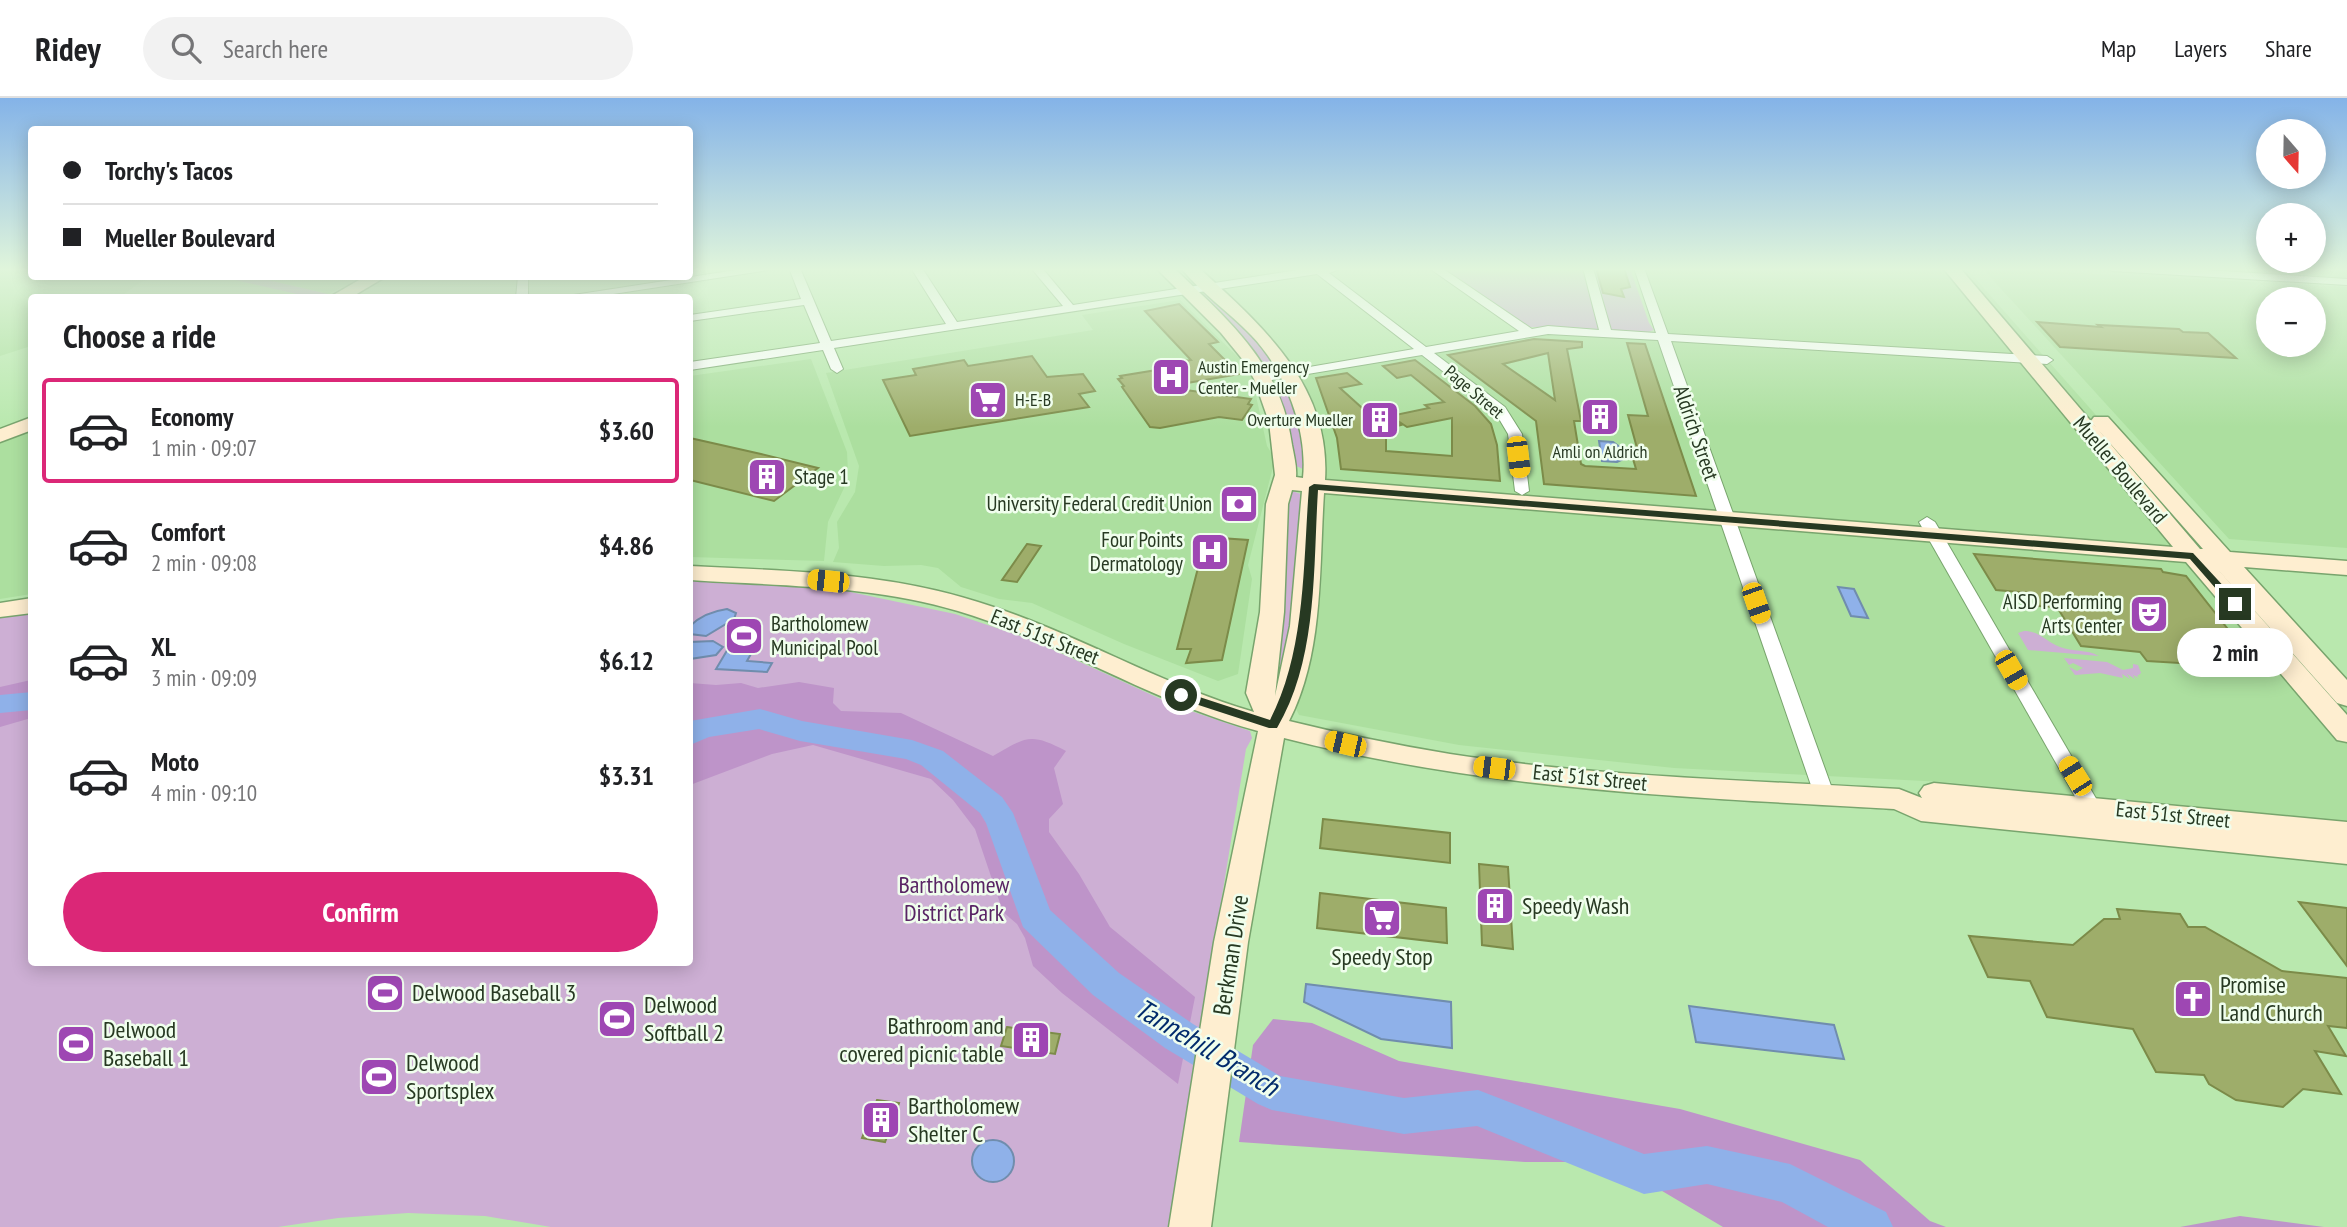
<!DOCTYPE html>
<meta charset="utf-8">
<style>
body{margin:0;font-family:"PT Sans Narrow",sans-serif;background:#f2f2f2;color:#202124;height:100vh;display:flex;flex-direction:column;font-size:26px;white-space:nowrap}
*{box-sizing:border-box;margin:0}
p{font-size:23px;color:#757577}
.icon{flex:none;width:38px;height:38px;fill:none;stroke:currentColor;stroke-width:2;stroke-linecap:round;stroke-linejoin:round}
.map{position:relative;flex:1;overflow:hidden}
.sheet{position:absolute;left:28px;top:196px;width:665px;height:672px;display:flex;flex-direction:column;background:#fff;border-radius:7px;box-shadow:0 4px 18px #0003}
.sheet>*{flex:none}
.banner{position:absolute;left:28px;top:28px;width:665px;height:154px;border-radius:7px;box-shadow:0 4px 18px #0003;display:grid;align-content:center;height:154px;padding:0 35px;background:#fff}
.needle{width:46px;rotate:160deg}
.tools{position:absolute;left:2256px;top:21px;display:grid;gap:14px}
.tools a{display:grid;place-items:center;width:70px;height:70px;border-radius:50%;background:#fff;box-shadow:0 4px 18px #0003;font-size:35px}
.end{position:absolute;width:32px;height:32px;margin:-16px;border:9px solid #273922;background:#fff;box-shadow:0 0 0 4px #fff}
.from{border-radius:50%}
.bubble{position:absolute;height:49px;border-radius:24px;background:#fff;box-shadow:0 4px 18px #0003;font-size:23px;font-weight:700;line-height:49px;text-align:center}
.car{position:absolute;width:21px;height:42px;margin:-21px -10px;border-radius:9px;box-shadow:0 0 5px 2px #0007;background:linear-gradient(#f5c518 24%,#345 0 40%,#f5c518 0 76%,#345 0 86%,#f5c518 0)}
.banner b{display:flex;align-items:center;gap:24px;height:66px;font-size:26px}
.banner b+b{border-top:2px solid #e0e0e0}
.banner i{width:18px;height:18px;background:#202124}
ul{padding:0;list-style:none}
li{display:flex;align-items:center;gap:21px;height:105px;margin:0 14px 10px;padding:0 21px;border:4px solid transparent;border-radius:7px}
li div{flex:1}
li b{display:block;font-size:26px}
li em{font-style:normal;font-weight:700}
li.selected{border-color:#db2777}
li>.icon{width:63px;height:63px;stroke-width:1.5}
h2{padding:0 35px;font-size:32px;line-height:84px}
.button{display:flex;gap:14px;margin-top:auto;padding:14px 35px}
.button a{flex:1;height:80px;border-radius:42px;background:#db2777;color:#fff;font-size:28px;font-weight:700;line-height:80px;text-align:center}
header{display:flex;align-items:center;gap:42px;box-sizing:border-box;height:98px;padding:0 35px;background:#fff;border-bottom:2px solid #e0e0e0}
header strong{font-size:33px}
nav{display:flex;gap:38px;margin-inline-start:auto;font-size:24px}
.search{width:490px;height:63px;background:#f2f2f2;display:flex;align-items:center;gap:18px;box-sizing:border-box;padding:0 24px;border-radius:38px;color:#757577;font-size:26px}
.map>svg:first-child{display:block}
.built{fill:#acdf9f;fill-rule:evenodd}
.green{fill:#cdafd4}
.forest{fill:#be94c9}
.water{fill:#8fb1e9;stroke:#708dad;stroke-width:2}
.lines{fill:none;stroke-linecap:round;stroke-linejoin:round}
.river{fill:#8fb1e9;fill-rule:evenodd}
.building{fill:#9ead6a;stroke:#7c8b49;stroke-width:2;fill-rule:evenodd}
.street-casing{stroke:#78a46d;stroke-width:2}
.secondary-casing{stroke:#78a46d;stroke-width:3}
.street{fill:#fff;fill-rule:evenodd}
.secondary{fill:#feeed0;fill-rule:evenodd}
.route{fill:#273922}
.labels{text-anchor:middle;stroke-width:5;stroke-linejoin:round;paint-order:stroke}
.far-poi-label{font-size:18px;fill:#273922;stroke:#f0feed;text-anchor:start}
.far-street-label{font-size:18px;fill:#273922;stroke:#f0feed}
.street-label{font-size:21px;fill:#273922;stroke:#f0feed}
.poi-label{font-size:21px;fill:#273922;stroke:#f0feed;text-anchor:end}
.near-park-label{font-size:24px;fill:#582464;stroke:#f0feed}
.near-poi-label{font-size:24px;fill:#273922;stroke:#f0feed;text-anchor:start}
.near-street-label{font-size:24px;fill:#273922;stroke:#f0feed}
.near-water-label{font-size:28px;font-style:italic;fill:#032c6c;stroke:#f0feed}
</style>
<header>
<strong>Ridey</strong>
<div class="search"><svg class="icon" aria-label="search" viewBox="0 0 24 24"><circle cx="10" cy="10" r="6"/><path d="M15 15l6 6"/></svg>Search here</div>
<nav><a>Map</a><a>Layers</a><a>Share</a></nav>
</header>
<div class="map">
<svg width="2347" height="1129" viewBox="0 0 2347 1129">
<rect width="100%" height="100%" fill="#b9e8ae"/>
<!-- built -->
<g class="built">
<path d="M0,170h31l1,8 124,1 -15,5 -21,15 -88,1 -1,48 -31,10z"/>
<path d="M1639,170h327l381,431v124l-403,-41 -270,-14 -215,-23 -160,-30 -9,-18 12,-66 3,-220 -5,-35 122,-26 110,-19 130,5z"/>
<path d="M1982,170l365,19v261l-118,-9zM2268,201h46v46h-46z"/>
<path d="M2105,170h242v14l-4,-1z"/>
<path d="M255,179h109l-36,17z"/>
<path d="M1180,202l58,57 11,7 18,82 8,13 -27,106 4,14 -14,95 -20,7 -94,-37 -92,-41 -33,-4 -38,-12 -23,-19 -17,-3 -37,1 -51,-4 6,-14 -2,-26 18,-30 4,-26 -33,-93 267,-43 -11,-15z"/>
<path d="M811,261l36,93 1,21 -4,15 -16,34 -4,39 -134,-4v-181z"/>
<path d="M31,329v167l-31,5v-159z"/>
</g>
<!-- green -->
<g class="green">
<path d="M1440,170h190l19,55 5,7 -9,3 -74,-6h-41z"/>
<path d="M222,179h33l73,17 -18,3z"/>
<path d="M1199,196h8l48,40 23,36h-5l-5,-3z"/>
<path d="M1273,287l5,-1 8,4 20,42 -3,39 -7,-3 -5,-32z"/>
<path d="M1292,393l9,3 -5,48 3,25 -15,107 -8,19 8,-187z"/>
<path d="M690,482l151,10 114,24 77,26 144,66 74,25 2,7 -6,11 -78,478h-617l-66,-11 -77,-3 -70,5 -60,9h-278v-610l31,-5 1,350h658z"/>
<path d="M2024,533c16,0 22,11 36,16 13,5 26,2 39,9l-71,-6 -10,-17z"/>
<path d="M2064,560l43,4 16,8 10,-2v-4l5,1 3,8 -4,3 2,2 -6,-3 2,4 -8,-5 3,5 -8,-5 1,4 -23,-5 -25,2 -6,-8 8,4 6,-3 -10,-5 -4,2z"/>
</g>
<!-- forest -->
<g class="forest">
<path d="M31,582v38l-31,9v-40z"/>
<path d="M799,584l35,6 -1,15 8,8 60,2 92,43c33,-19 37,-24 73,-5l-12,17 9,36 -14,15v13l30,42 31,53 85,70 -17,87 -116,-91 -29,-27 -8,-28 -8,-14 -14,-12 -28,-83 -22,-29 -22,-21 -118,-34 -41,9 -82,31v-102l26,2 25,-2 17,5z"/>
<path d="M1273,921l39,4 87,38 281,48 180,51 70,61 16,6h-223l-66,-39 -66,-26h-66l-286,-20 14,-97z"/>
<path d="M2240,1118l84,11h-144z"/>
</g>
<!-- water -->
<g class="water">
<path d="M1599,343l14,1 12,9 1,7 -9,4 -15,-1z"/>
<path d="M1838,489l16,2 14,29 -17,-2z"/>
<path d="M727,511l9,4 -2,6 -28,17 -16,-2v-8c10,-10 23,-15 37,-17z"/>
<path d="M731,538l29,2 -13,23 25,2 -5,9 -51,-3 16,-27z"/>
<path d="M713,543l10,6 -7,8 -26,4v-17z"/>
<path d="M1306,886l145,18 1,46 -71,-9 -77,-37z"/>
<path d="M1689,908l145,19 10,34 -148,-17z"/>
<circle cx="993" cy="1063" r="21"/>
</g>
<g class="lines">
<!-- river -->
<g class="river">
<path d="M32,594v18l-32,3v-18z"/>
<path d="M760,611l42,12 110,19 31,11 59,46 11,16 37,97 69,63 74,51 87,52 124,22 74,-8 166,64 63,-8 83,18 96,48 7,15h-65l-46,-25 -75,-18 -63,10 -167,-68 -73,8 -132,-24 -14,-6 -93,-56 -72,-53 -70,-68 -37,-104 -6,-10 -59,-48 -15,-6 -106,-18 -41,-12 -50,8 -19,8v-24z"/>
</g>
</g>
<!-- building -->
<g class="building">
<path d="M1596,170h28l6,19 -9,2 3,8 -21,-4z"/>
<path d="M1179,206l39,38 -9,2 30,30 -75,13 87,12 -3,5 4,1 -10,15 -23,-3 -59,11 -10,-1 -28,-40 2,-1 -6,-7 4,-1 -2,-2 61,-10 -4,-4 14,-2 -46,-49z"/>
<path d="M2037,224l64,5 -3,-2 81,4 4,3 25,1 28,25 -176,-11z"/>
<path d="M1534,241l48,3v5l-15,2 14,72h-7l7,43 4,2 51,3 -3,-10h7l-12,-44 20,1 -21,-73 18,1 51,152 -152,-12 -8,-63 -88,-66zM1548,255l7,47 -52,-36z"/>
<path d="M1032,258l15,21 36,-3 12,17 -16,3 10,13 -179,29 -27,-56 33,-5 -3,-6 23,-4 28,-5 4,6z"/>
<path d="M1415,262l60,46 16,18 6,21 3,36 -159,-12 -4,-31 -21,-60 31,-5 14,11 -21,4 31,28 17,-4 3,4 38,-8 -4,-3 19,-3 -33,-27 -14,3 -14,-12zM1452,320v38l-66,-5v-22l15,-4 -6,-6 12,8z"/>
<path d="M690,340l71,16 57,14 -44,33 -84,-21z"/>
<path d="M1206,439l42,3 -26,120 -36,3 5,-14h-14z"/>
<path d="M1027,446l14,2 -24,36 -15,-2z"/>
<path d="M1974,456l187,15 2,3 23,4 67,85 -64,-6 6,9 -48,-3 -7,-9 -59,-6 -24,-39 -19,-1 -8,-13 -34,-3z"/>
<path d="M1323,721l127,14v30l-130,-15z"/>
<path d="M1479,766l29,3 5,82 -31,-4z"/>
<path d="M1320,795l126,15 1,35 -130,-15z"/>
<path d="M2299,804l48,6v58z"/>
<path d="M2117,811l63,5 8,13h17l77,44 65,7v50l-19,-2 18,30 -31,-5 26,43 -38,-5 -20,18 -47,-7 -27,-16 -5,-9 -48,-3 -23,-43 -86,-12 -17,-36 -42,-4 -19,-41 104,9 31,-26h16z"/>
<path d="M1007,929l53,7 -5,20 -54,-8z"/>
<path d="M877,1002l22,3 -14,39 -23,-4z"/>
</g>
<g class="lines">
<!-- street casing -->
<g class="street-casing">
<g id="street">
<path d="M749,170h32l-194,30h-33z"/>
<path d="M789,170h11l31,73 115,-17 -35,-56h11l35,54 106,-16 -32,-38h11l31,37 238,-37h32l-14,5 97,74 93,-16 -90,-63h13l90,61 16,-3 51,4 -16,-62h10l18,62 45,3 -22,-65h10l24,66 379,22 6,4 -6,4 -376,-23 163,453 -3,5h-14l-3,-5 -156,-454 -110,-6 -114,19 71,54 17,27 7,57 -7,4 -7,-4 -7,-57 -13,-22 -73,-57 -163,27v-6l4,-1 151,-26 -97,-75 -483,74 9,21 -6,4 -6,-4 -8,-19 -133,20v-8l130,-19 -16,-38 -114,16v-6l111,-16z"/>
<path d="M2107,170h67l173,11v6l-235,-14z"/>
<path d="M518,178h10v22h-12z"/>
<path d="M344,193l20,5 1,2 -25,-2 -2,-2z"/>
<path d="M1927,419l8,5 166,285 -3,5h-14l-3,-5 -162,-285z"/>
</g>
</g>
<!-- secondary casing -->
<g class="secondary-casing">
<g id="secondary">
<path d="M1156,170h18c56,54 107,96 118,177 2,11 5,22 4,32l7,1c5,-48 -18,-108 -52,-143 -22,-23 -50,-42 -70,-67h18c63,58 132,117 126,212l848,67 -230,-279h17l240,281h3l-109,-124 -3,-4 3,-4h14l122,135 117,9v14l-103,-8 103,113v26l-10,-3 -124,-139 134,151v27l-10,-2 -151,-178 -862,-69c-5,74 0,160 -35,228 53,13 107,24 161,33 148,23 299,26 449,35l23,9 -3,-5 5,-7 10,-3 413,39v42l-426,-43 -27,-12c-208,-12 -407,-19 -610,-71l-36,204 -37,285h-42l45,-285 44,-211c-105,-28 -197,-89 -300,-120 -87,-26 -179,-25 -268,-31v-14c97,5 195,6 288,36 95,29 181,82 276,110l-8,-19 14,-81 6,-108 9,-29 -6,-53 -15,-43 -11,-19 -22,-27zM1292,392l10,1 -12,135 -15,70 9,-84 4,-108z"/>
<path d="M366,178h21l-37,22h-22z"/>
<path d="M32,319v13l-32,12v-13z"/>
<path d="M32,500v15l-32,4v-14z"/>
</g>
</g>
<!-- street -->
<use href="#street" class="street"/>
<!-- secondary -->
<use href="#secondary" class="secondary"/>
</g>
<!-- sky -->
<linearGradient id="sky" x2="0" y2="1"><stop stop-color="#84b3e8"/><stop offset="0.52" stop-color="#e0f5db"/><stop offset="1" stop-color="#e0f5db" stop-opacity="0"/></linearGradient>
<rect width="2347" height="329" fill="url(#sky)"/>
<!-- route -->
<path class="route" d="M1314,386l879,69 47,51 -9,2 -41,-47 -872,-69c-5,78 0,169 -41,238h-8l-92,-30 -2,-3 6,-4 89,29c36,-69 33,-157 39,-233z"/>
<!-- icons -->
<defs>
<g id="hospital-square" transform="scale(2.0125)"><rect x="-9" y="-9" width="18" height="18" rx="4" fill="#9e47b3" stroke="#f0feed"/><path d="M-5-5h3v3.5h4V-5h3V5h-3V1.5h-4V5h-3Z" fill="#fff"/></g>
<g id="supermarket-square" transform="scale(2.0125)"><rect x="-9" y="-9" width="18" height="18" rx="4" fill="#9e47b3" stroke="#f0feed"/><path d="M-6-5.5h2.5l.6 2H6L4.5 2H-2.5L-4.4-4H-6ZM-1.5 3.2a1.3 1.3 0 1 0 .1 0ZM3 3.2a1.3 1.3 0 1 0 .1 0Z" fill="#fff"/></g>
<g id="building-square" transform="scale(2.0125)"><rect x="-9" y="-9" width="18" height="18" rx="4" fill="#9e47b3" stroke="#f0feed"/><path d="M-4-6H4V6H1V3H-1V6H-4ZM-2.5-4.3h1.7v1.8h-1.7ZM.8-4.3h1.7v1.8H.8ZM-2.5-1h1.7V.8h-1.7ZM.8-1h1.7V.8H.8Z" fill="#fff"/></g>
<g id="bank-square" transform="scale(2.0125)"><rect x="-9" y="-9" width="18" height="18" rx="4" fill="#9e47b3" stroke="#f0feed"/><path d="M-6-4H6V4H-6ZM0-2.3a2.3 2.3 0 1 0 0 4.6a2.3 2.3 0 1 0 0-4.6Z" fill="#fff"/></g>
<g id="theatre-square" transform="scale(2.0125)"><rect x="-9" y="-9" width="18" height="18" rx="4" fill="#9e47b3" stroke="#f0feed"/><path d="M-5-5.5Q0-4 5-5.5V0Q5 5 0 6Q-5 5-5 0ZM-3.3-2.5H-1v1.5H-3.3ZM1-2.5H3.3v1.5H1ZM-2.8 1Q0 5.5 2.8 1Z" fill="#fff"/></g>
<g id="stadium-square" transform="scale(2.0125)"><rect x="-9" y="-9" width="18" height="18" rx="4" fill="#9e47b3" stroke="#f0feed"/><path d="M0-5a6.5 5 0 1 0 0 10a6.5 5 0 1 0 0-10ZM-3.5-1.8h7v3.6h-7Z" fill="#fff"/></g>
<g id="church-square" transform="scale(2.0125)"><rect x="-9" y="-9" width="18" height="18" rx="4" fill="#9e47b3" stroke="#f0feed"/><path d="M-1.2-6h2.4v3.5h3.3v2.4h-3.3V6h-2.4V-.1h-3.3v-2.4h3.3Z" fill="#fff"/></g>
</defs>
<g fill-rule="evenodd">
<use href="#hospital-square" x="1171" y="279"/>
<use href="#supermarket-square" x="988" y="302"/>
<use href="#building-square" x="1600" y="319"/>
<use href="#building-square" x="1380" y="322"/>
<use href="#building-square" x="767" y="379"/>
<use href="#bank-square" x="1239" y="406"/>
<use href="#hospital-square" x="1210" y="454"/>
<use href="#theatre-square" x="2149" y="516"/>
<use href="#stadium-square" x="744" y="538"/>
<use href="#building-square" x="1495" y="808"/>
<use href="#supermarket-square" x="1382" y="820"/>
<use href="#stadium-square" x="385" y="895"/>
<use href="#church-square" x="2193" y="901"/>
<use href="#stadium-square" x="617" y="921"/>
<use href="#building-square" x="1031" y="942"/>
<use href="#stadium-square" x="76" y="946"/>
<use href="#stadium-square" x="379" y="979"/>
<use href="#building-square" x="881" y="1022"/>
</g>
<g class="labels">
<!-- far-poi labels -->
<g class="far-poi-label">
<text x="1198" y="275">Austin Emergency<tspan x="1198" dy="21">Center - Mueller</tspan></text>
<text x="1015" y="308">H-E-B</text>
<text x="1353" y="328" text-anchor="end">Overture Mueller</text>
<text x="1600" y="360" text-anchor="middle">Amli on Aldrich</text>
</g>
<!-- far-street labels -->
<g class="far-street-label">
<text transform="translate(1474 294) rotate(40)" y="6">Page Street</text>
</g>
<!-- street labels -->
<g class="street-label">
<text transform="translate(1696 335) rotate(71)" y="7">Aldrich Street</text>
<text transform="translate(2120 372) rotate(50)" y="7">Mueller Boulevard</text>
<text transform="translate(1045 539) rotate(22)" y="7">East 51st Street</text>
<text transform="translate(1590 680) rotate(6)" y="7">East 51st Street</text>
<text transform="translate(2173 717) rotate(6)" y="7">East 51st Street</text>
</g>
<!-- poi labels -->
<g class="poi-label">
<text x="794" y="386" text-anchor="start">Stage 1</text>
<text x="1212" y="413">University Federal Credit Union</text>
<text x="1183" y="449">Four Points<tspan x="1183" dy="24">Dermatology</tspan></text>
<text x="2122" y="511">AISD Performing<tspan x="2122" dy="24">Arts Center</tspan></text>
<text x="771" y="533" text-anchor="start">Bartholomew<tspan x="771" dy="24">Municipal Pool</tspan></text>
</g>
<!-- near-park labels -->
<g class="near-park-label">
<text x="954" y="795">Bartholomew<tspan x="954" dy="28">District Park</tspan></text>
</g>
<!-- near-poi labels -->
<g class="near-poi-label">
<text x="1522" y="816">Speedy Wash</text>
<text x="1382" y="867" text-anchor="middle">Speedy Stop</text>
<text x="2220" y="895">Promise<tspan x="2220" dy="28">Land Church</tspan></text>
<text x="412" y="903">Delwood Baseball 3</text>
<text x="644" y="915">Delwood<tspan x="644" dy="28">Softball 2</tspan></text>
<text x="1004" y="936" text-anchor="end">Bathroom and<tspan x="1004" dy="28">covered picnic table</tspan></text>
<text x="103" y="940">Delwood<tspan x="103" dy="28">Baseball 1</tspan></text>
<text x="406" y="973">Delwood<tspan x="406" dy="28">Sportsplex</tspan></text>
<text x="908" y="1016">Bartholomew<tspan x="908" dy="28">Shelter C</tspan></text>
</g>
<!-- near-street labels -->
<g class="near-street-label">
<text transform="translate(1231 857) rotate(-81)" y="8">Berkman Drive</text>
</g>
<!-- near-water labels -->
<g class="near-water-label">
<text transform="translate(1207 949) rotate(31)" y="10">Tannehill Branch</text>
</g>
</g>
</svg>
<div class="tools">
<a><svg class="needle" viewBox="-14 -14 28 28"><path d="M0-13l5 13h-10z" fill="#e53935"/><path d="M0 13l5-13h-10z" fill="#757577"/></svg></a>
<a>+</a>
<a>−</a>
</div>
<i class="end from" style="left:1181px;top:597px"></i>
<i class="end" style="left:2235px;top:506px"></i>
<div class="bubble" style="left:2177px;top:530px;width:116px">2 min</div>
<i class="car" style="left:1518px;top:359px;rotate:173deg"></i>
<i class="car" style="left:828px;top:483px;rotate:276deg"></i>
<i class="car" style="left:1756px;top:505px;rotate:161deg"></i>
<i class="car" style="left:2011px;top:572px;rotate:150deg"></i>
<i class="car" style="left:1345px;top:646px;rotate:283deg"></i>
<i class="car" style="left:1494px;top:670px;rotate:277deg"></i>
<i class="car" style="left:2075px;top:678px;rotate:328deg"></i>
<div class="banner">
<b><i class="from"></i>Torchy's Tacos</b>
<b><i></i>Mueller Boulevard</b>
</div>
<section class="sheet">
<h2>Choose a ride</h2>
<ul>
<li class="selected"><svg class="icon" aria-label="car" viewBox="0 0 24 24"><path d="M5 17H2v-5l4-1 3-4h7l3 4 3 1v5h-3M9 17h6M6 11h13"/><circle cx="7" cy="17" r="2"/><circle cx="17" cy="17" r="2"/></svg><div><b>Economy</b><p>1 min · 09:07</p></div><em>$3.60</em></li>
<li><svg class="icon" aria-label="car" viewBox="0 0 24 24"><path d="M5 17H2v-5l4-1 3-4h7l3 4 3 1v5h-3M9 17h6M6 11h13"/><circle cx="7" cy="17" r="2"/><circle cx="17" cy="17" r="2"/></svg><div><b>Comfort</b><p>2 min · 09:08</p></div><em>$4.86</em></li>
<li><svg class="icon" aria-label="car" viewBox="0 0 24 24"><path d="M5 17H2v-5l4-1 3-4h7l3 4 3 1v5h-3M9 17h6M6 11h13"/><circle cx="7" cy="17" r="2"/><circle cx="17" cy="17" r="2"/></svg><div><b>XL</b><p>3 min · 09:09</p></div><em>$6.12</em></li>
<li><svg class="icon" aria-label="car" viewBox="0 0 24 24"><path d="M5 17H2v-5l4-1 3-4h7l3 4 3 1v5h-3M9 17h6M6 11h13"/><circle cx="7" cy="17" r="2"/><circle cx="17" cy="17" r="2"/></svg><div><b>Moto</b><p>4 min · 09:10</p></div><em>$3.31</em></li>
</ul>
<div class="button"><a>Confirm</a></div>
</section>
</div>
